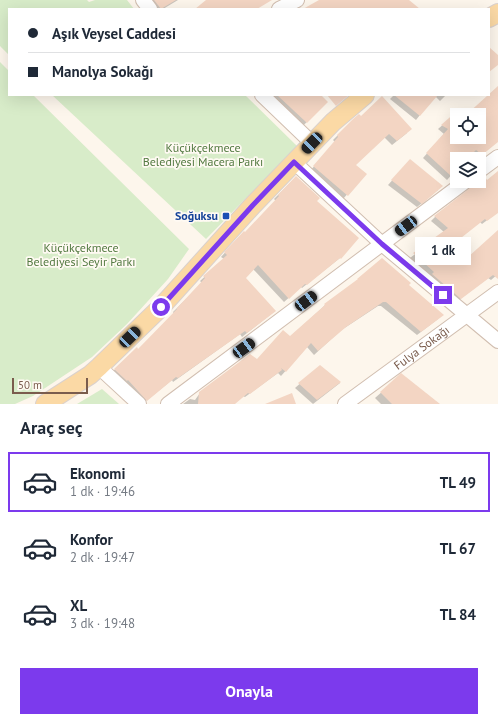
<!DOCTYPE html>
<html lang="tr">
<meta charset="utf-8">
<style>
body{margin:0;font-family:"PT Sans",sans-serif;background:#f6f6f7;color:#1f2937;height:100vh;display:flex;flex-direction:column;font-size:15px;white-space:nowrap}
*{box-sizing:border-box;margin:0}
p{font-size:13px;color:#747a83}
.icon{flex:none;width:22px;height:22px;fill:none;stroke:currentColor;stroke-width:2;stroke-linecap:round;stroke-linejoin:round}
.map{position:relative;height:404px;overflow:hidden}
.panel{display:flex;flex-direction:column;background:#fff;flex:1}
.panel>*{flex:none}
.top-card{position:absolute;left:8px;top:8px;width:482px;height:88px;border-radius:0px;box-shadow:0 4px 16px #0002;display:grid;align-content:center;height:88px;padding:0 20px;background:#fff}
.controls{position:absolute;left:450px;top:108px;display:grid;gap:8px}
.controls a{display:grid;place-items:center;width:36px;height:36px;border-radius:0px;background:#fff;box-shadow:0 4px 16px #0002;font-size:20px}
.scale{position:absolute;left:12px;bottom:10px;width:76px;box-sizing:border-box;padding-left:4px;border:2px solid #7a5c4d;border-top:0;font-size:11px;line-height:14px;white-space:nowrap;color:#7a5c4d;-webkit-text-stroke:3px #fffaf3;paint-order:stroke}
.end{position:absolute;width:18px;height:18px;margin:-9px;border:5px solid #7c3aed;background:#fff;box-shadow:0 0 0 2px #fff}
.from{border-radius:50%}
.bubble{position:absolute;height:28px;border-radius:0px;background:#fff;box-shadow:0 4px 16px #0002;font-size:13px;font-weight:700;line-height:28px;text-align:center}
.car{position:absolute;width:12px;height:24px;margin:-12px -6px;border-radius:5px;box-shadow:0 0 3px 1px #0007;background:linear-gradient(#222 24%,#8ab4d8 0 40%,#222 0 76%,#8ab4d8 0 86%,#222 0)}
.top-card b{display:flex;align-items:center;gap:14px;height:38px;font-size:15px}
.top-card b+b{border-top:1px solid #e0e1e3}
.top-card i{width:10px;height:10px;background:#1f2937}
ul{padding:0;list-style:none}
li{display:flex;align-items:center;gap:12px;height:60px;margin:0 8px 6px;padding:0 12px;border:2px solid transparent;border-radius:0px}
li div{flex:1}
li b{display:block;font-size:15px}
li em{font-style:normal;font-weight:700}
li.current{border-color:#7c3aed}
li>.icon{width:36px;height:36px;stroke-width:1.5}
h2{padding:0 20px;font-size:18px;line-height:48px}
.action{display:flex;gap:8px;margin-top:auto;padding:8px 20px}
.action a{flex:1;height:46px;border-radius:0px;background:#7c3aed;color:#fff;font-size:16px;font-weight:700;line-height:46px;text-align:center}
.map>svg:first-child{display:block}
.green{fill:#d8ecc9}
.shadow{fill:#0003;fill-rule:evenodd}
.building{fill:#f3d5c3}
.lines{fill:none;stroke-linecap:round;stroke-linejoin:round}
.minor-casing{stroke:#d1beb0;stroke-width:16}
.major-casing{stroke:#dad1cd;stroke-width:20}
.minor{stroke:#fff;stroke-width:14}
.major{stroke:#fbd9a5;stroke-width:18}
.route{stroke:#7c3aed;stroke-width:5}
.transit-dot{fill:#1a4fb4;stroke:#fffaf3;stroke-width:1.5}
.labels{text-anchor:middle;stroke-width:3.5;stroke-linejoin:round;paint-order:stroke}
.park-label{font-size:12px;fill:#537a41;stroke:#fffaf3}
.transit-label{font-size:12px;font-weight:bold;fill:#164399;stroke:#fffaf3;text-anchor:end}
.street-label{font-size:12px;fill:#7a5c4d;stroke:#fffaf3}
</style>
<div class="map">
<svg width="498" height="404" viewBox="0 0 498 404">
<rect width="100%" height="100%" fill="#fdf6ec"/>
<!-- green -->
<g class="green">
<path d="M0,0h87l2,2 6,-2h32l7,9h-125v46l-9,-9z"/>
<path d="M0,62l9,9v24h24l156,154 -21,30 -41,45 -35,33 -59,39 -18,8h-15z"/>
<path d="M52,95h193l52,51 -91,93z"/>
<path d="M102,389l17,15h-42z"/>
</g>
<!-- shadow -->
<g class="shadow">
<path d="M143,0h35l-15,9h-12z"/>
<path d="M498,88v52l-21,18 -6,-4 -5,5h-9v10l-10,11 -24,-22 21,-24 -6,-5 24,-21 8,5zM457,115h22v22h-22z"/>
<path d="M265,95h54l7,7 -24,25z"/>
<path d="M394,95h52l-6,6 -5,-5 -19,24 -26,-21z"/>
<path d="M349,124l58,9 -15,12 -8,-8 -29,28 10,9 -22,25 -33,-28 25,-29 -2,-2z"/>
<path d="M406,165l32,25 -21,17 -29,-22z"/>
<path d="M498,172v40l-16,12 -2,-2 -29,23 16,14 31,-23v38l-7,6 -3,-2 -32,24 -46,-44 34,-26 -13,-11 4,-4 49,-38 3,2z"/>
<path d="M296,177l19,24 25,57 -38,30 -1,-1 -17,15 -31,-33 -9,9 31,33 -33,26 -2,-3 -67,48 -1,-2 -30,24 -31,-31 26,-24 1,1 36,-36 -1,-2 29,-29 -2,-2 24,-22 -3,-2 19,-21 5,-3 31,-32 -2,-2z"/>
<path d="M382,260l26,25 30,34 -21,16 -36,-29h-3l-38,25 -26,24 -7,-8 -26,29 -3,-3 -33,24 -2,-1 -9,8h-51l7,-5 5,1 5,-7 56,-32 34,-24 31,-28 4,-4 29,-22z"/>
<path d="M320,366l20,17 -27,21 -18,-16z"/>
<path d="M401,375l38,29h-58l-6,-6z"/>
</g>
<!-- building -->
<g class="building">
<path d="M154,0h22l-15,9z"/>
<path d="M206,0h66l-15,9h-62z"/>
<path d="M319,0h90l11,9h-117z"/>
<path d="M489,47l9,8v10l-9,7z"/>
<path d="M498,86v56l-16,13 -6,-5 -9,9h-10v11l-6,6 -25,-23 22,-24 -7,-4 16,-14v26h22v-22h-13z"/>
<path d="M277,95h44l7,7 -21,21z"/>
<path d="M327,95h22l-13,11z"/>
<path d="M394,95h44l-18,21z"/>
<path d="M382,96l30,33 -15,12 -8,-7 -33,31 11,9 -19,22 -35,-30 25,-29 -1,-2 16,-16 6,-5 2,2z"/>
<path d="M410,159l33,27 -21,18 -31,-24z"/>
<path d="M498,171v42l-11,8 -2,-2 -33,26 15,13 31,-28v49l-5,-4 -32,24 -29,-25 2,-2 -21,-19 35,-25 -14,-12 49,-38 2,-1 2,3z"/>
<path d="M296,176l24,22 -3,3 42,37 -18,21 -1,-1 -33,27 -2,-1 -16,15 -31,-34 -12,13 30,33 -29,22 -2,-2 -67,47 -2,-1 -29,24 -19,-21 -1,1 -13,-12 23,-22 1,2 39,-40v-1l28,-30 -2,-2 24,-21 -3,-3 20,-21 1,1 34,-36 -1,-1z"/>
<path d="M382,258l29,25 -2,2 35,30 -23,17 -35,-30h-3l-37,25 -28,24 -7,-8 -25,29 -5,-4 1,2 -32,24 -2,-1 -13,11h-37l1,-12 51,-38 7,5 26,-29 7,6 35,-31 -1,-1 34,-25h-1z"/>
<path d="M320,365l21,17 -24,18 -19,-17z"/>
<path d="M401,373l39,31h-48l-12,-12z"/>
<path d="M292,393l4,11h-31z"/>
</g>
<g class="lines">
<!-- minor casing -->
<g class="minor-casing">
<g id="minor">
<path d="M143,0l7,9"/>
<path d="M279,9l18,-9"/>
<path d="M262,95l50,48"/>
<path d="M294,162l88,82 116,97"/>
<path d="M479,171l19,-14"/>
<path d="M99,367l40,37"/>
<path d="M168,404l298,-223"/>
<path id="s1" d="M345,404l153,-112"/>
</g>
</g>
<!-- major casing -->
<g class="major-casing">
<g id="major">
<path d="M489,18l9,-5"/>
<path d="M45,404l45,-29 9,-8 62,-60 92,-102 80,-83 32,-27"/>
</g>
</g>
<!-- minor -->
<use href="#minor" class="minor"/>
<!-- major -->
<use href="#major" class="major"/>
</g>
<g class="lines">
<!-- route -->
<path class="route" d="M161,307l92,-102 41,-43 88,82 61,51"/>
</g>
<!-- markers -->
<rect class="transit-dot" x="222" y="212" width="8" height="8" rx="2"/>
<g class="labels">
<!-- park labels -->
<g class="park-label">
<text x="203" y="152">Küçükçekmece<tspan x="203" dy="14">Belediyesi Macera Parkı</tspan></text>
<text x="81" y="252">Küçükçekmece<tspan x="81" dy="14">Belediyesi Seyir Parkı</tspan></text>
</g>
<!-- transit labels -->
<g class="transit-label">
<text x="218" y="220">Soğuksu</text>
</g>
<!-- street labels -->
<g class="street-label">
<text dy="4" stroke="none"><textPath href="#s1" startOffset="95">Fulya Sokağı</textPath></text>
</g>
</g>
</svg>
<div class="controls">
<a><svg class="icon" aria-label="locate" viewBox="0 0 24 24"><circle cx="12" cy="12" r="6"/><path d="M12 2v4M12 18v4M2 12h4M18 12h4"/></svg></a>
<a><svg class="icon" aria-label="layers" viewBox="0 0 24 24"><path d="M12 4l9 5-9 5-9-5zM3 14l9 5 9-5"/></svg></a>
</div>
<div class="scale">50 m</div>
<i class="end from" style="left:161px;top:307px"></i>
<i class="end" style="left:443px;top:295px"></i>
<div class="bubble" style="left:415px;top:237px;width:56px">1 dk</div>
<i class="car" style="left:312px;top:143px;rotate:224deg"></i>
<i class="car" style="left:406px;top:226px;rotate:233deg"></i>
<i class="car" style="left:306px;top:301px;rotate:53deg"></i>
<i class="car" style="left:130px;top:337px;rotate:46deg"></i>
<i class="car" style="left:244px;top:348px;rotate:54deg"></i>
<div class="top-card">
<b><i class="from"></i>Aşık Veysel Caddesi</b>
<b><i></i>Manolya Sokağı</b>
</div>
</div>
<section class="panel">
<h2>Araç seç</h2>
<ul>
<li class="current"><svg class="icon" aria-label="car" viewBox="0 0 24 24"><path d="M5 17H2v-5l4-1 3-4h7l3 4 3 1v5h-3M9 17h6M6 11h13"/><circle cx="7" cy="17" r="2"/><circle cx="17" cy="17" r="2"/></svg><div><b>Ekonomi</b><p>1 dk · 19:46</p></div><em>TL 49</em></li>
<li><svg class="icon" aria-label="car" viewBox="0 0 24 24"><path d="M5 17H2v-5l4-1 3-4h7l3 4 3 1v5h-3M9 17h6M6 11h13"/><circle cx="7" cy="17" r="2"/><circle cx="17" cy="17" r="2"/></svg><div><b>Konfor</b><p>2 dk · 19:47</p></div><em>TL 67</em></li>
<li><svg class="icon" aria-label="car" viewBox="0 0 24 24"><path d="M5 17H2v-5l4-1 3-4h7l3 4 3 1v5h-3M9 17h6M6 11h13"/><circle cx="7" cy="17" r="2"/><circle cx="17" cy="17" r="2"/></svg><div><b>XL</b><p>3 dk · 19:48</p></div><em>TL 84</em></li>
</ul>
<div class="action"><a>Onayla</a></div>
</section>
